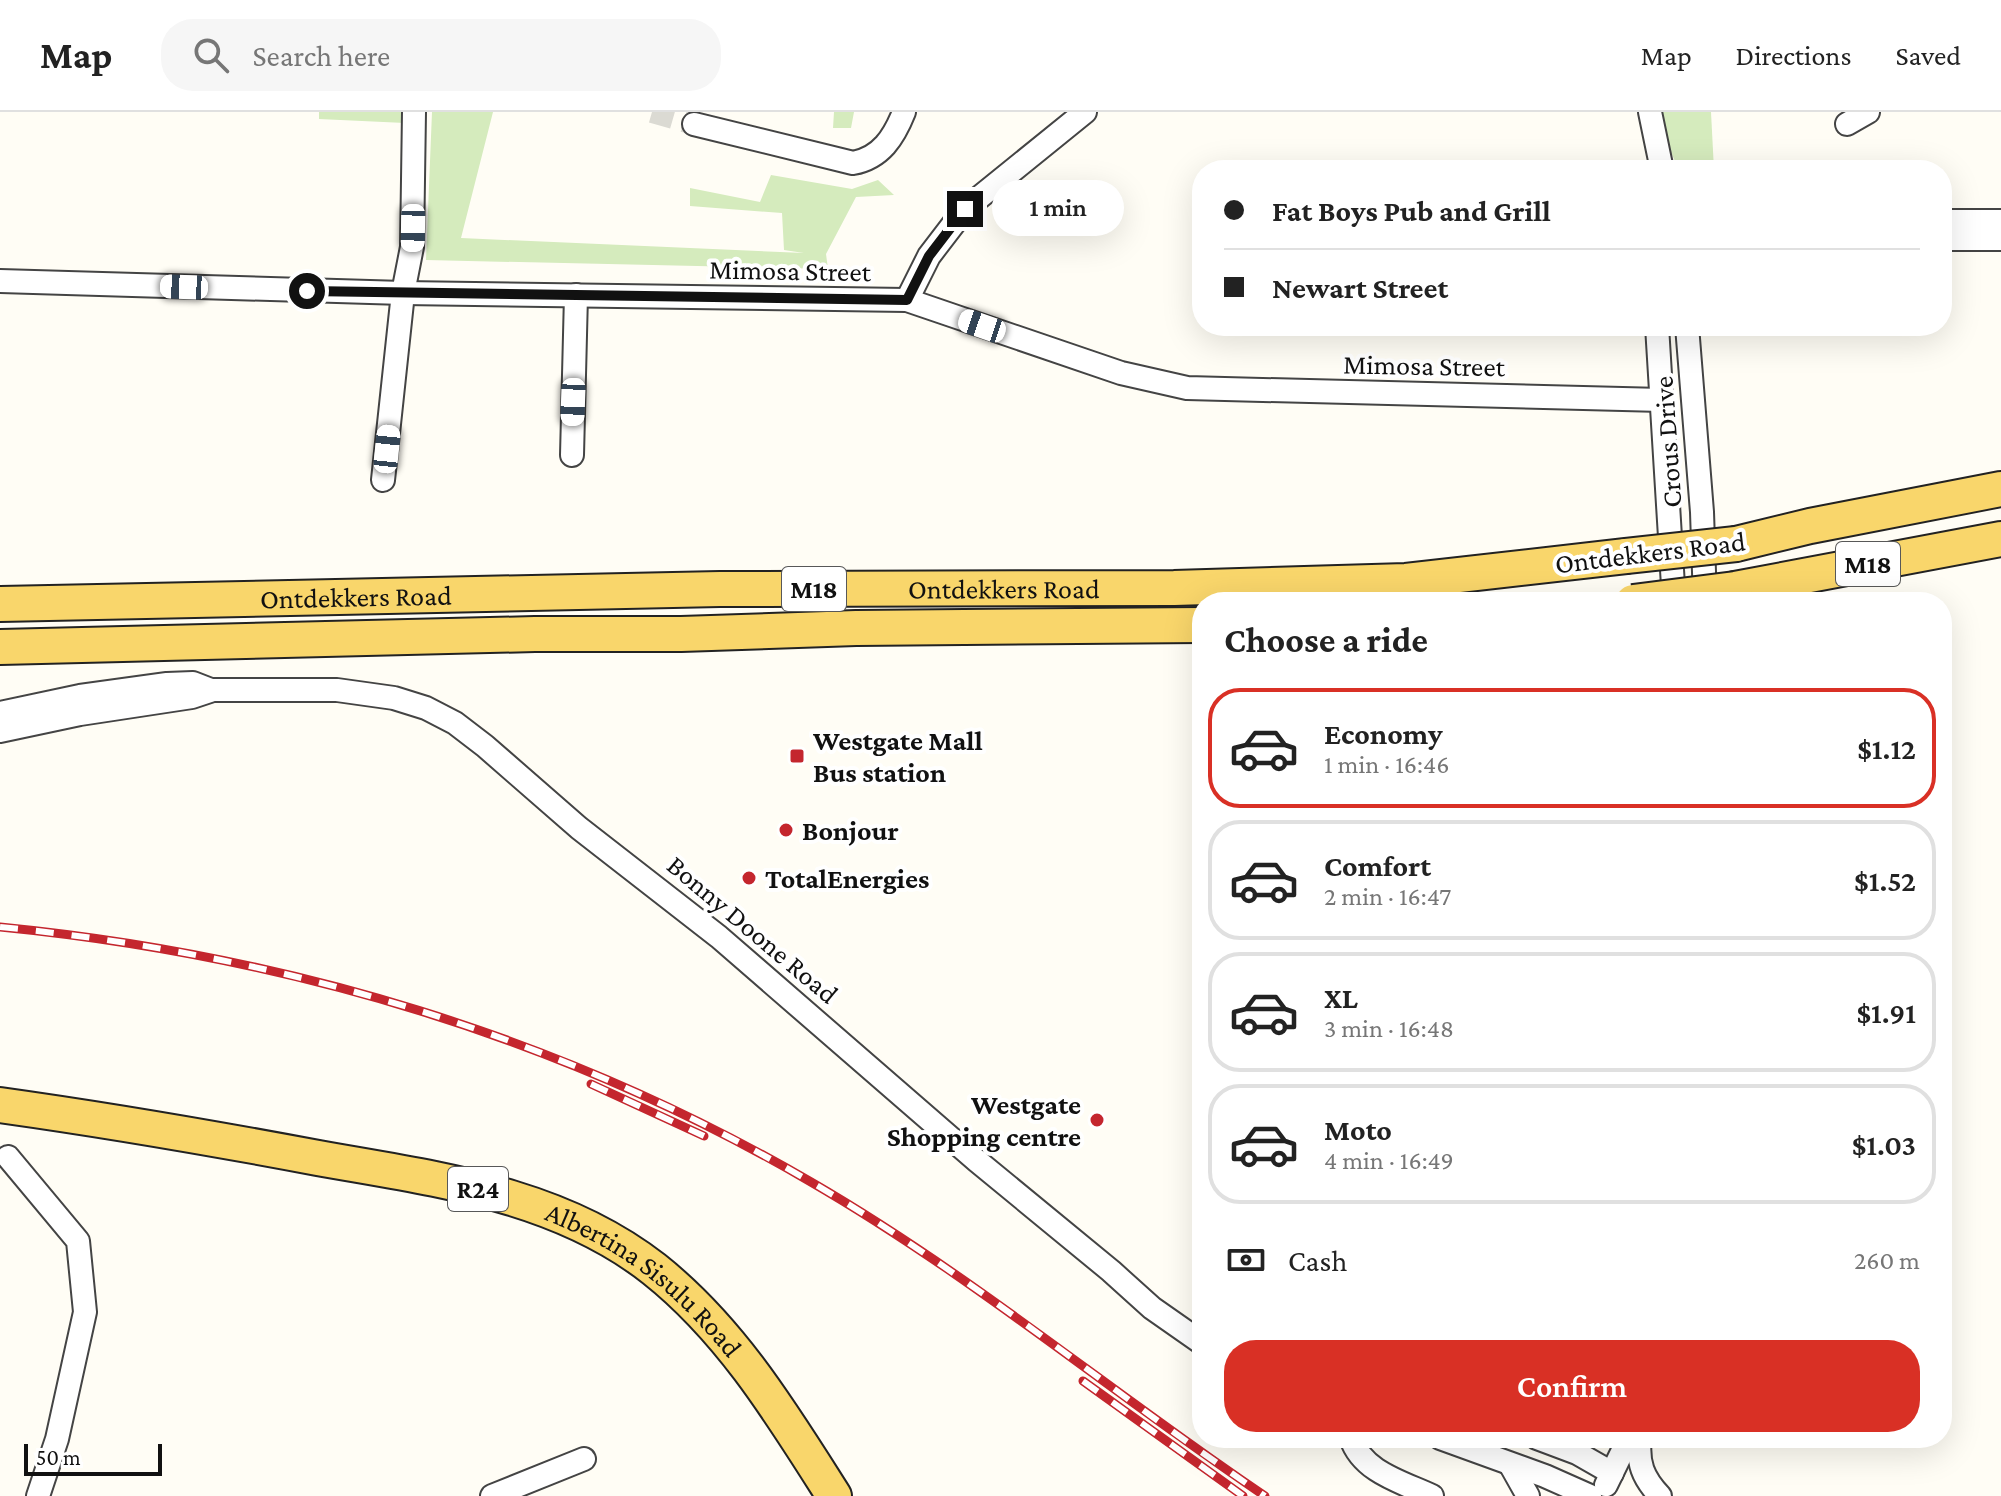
<!DOCTYPE html>
<meta charset="utf-8">
<style>
body{margin:0;font-family:"Crimson Pro",serif;background:#f6f6f6;color:#222;height:100vh;display:flex;flex-direction:column;font-size:30px;white-space:nowrap}
*{box-sizing:border-box;margin:0}
p{font-size:26px;color:#767676}
.icon{flex:none;width:44px;height:44px;fill:none;stroke:currentColor;stroke-width:2;stroke-linecap:round;stroke-linejoin:round}
.map{position:relative;flex:1;overflow:hidden}
.side{position:absolute;left:1192px;top:480px;width:760px;height:856px;display:flex;flex-direction:column;background:#fff;border-radius:32px;box-shadow:0 8px 32px #0002}
.side>*{flex:none}
.top-card{position:absolute;left:1192px;top:48px;width:760px;height:176px;border-radius:32px;box-shadow:0 8px 32px #0002;display:grid;align-content:center;height:176px;padding:0 32px;background:#fff}
.scale{position:absolute;left:24px;bottom:20px;width:138px;box-sizing:border-box;padding-left:8px;border:4px solid #111;border-top:0;font-size:22px;line-height:28px;white-space:nowrap;color:#111;-webkit-text-stroke:6px #fff;paint-order:stroke}
.end{position:absolute;width:36px;height:36px;margin:-18px;border:10px solid #111;background:#fff;box-shadow:0 0 0 4px #fff}
.from{border-radius:50%}
.bubble{position:absolute;height:56px;border-radius:28px;background:#fff;box-shadow:0 8px 32px #0002;font-size:26px;font-weight:600;line-height:56px;text-align:center}
.car{position:absolute;width:24px;height:48px;margin:-24px -12px;border-radius:10px;box-shadow:0 0 6px 2px #0007;background:linear-gradient(#fff 24%,#345 0 40%,#fff 0 76%,#345 0 86%,#fff 0)}
.top-card b{display:flex;align-items:center;gap:28px;height:76px;font-size:30px}
.top-card b+b{border-top:2px solid #e0e0e0}
.top-card i{width:20px;height:20px;background:#222}
ul{padding:0;list-style:none}
li{display:flex;align-items:center;gap:24px;height:120px;margin:0 16px 12px;padding:0 16px;border:4px solid #e0e0e0;border-radius:32px}
li div{flex:1}
li b{display:block;font-size:30px}
li em{font-style:normal;font-weight:600}
li.current{border-color:#d93025}
li>.icon{width:72px;height:72px;stroke-width:1.5}
h2{padding:0 32px;font-size:36px;line-height:96px}
.pay{display:flex;align-items:center;gap:20px;height:88px;padding:0 32px;font-size:30px}
.pay p{margin-inline-start:auto}
.primary-button{display:flex;gap:16px;margin-top:auto;padding:16px 32px}
.primary-button a{flex:1;height:92px;border-radius:32px;background:#d93025;color:#fff;font-size:32px;font-weight:600;line-height:92px;text-align:center}
header{display:flex;align-items:center;gap:48px;box-sizing:border-box;height:112px;padding:0 40px;background:#fff;border-bottom:2px solid #e0e0e0}
header strong{font-size:38px}
nav{display:flex;gap:44px;margin-inline-start:auto;font-size:28px}
.search{width:560px;height:72px;background:#f6f6f6;display:flex;align-items:center;gap:20px;box-sizing:border-box;padding:0 28px;border-radius:32px;color:#767676;font-size:30px}
.map>svg:first-child{display:block}
.green{fill:#d5ebbd}
.lines{fill:none;stroke-linecap:round;stroke-linejoin:round}
.minor-tunnel{stroke:#dbdad3;stroke-width:22;stroke-dasharray:22 11;stroke-linecap:butt}
.minor-casing{stroke:#444;stroke-width:26}
.primary-casing{stroke:#222;stroke-width:38}
.minor{stroke:#fff;stroke-width:22}
.primary{stroke:#f9d66b;stroke-width:34}
.rail-casing{stroke:#c4262e;stroke-width:9}
.rail{stroke:#fff;stroke-width:6;stroke-dasharray:18;stroke-linecap:butt}
.primary-bridge-casing{stroke:#222;stroke-width:38;stroke-linecap:butt}
.primary-bridge{stroke:#f9d66b;stroke-width:34}
.route{stroke:#111;stroke-width:10}
.poi-dot{fill:#c4262e;stroke:#fff;stroke-width:3}
.labels{text-anchor:middle;stroke-width:8;stroke-linejoin:round;paint-order:stroke}
.shield{fill:#fff;stroke:#585858;stroke-width:2}
.shield-label{font-size:26px;font-weight:bold;fill:#111}
.street-label{font-size:28px;fill:#111;stroke:#fff}
.poi-label{font-size:28px;font-weight:bold;fill:#111;stroke:#fff;text-anchor:start}
</style>
<header>
<strong>Map</strong>
<div class="search"><svg class="icon" aria-label="search" viewBox="0 0 24 24"><circle cx="10" cy="10" r="6"/><path d="M15 15l6 6"/></svg>Search here</div>
<nav><a>Map</a><a>Directions</a><a>Saved</a></nav>
</header>
<div class="map">
<svg width="2001" height="1384" viewBox="0 0 2001 1384">
<rect width="100%" height="100%" fill="#fffdf5"/>
<!-- green -->
<g class="green">
<path d="M319,0h88l-2,11 -86,-4z"/>
<path d="M432,0h61l-32,126 343,15 -20,-3 -2,-37 -92,-7v-18l70,14 11,-27 81,14 26,-9 16,15 -38,2 -30,57 2,15 -402,-9z"/>
<path d="M834,0h20l-3,16h-18z"/>
<path d="M1658,0h53l3,58h-35l-10,-22z"/>
</g>
<g class="lines">
<!-- minor-tunnel -->
<path class="minor-tunnel" d="M652,0l42,12"/>
<!-- minor casing -->
<g class="minor-casing">
<g id="minor">
<path d="M1650,0l12,58"/>
<path d="M694,12l159,39c28,-5 41,-26 51,-51"/>
<path d="M1847,12l21,-12"/>
<path d="M1942,109h59"/>
<path d="M1942,127h59"/>
<path d="M0,169l403,12 504,7 214,73 66,15 475,12"/>
<path d="M907,188l22,-44 36,-47 120,-97"/>
<path d="M1657,214l17,276"/>
<path d="M1687,214l15,186 3,90"/>
<path d="M572,343l4,-160"/>
<path d="M383,368l20,-187 9,-46 2,-135"/>
<path d="M0,601l80,-17 87,-12 26,-1 18,7h126l57,8 32,10 29,15 30,23 94,82 140,109 257,223 135,111 41,37 50,35"/>
<path d="M0,619l80,-17 112,-17 18,-6"/>
<path d="M8,1045l70,84 7,71 -28,127 -19,57"/>
<path d="M1351,1326c11,34 51,44 81,58"/>
<path d="M1440,1326l105,38 45,20"/>
<path d="M1537,1326l40,15 35,20"/>
<path d="M1640,1326c-3,25 3,40 20,58"/>
<path d="M1510,1352l18,32"/>
<path d="M1606,1373l23,-47"/>
<path d="M492,1384l92,-37"/>
</g>
</g>
<!-- primary casing -->
<g class="primary-casing">
<g id="primary">
<path d="M1736,432l74,-18 191,-37"/>
<path d="M1735,477l266,-50"/>
<path id="s1" d="M0,492l720,-15 454,-1 232,-7 220,-25"/>
<path d="M0,535l535,-13h146l175,-6 346,-3"/>
<path id="s2" d="M0,993c107,15 212,33 318,53 117,21 239,35 336,111 77,61 128,145 180,227"/>
</g>
</g>
<!-- minor -->
<use href="#minor" class="minor"/>
<!-- primary -->
<use href="#primary" class="primary"/>
<!-- rail casing -->
<g class="rail-casing">
<g id="rail">
<path d="M0,815c286,28 562,110 811,255 159,92 301,211 454,314"/>
<path d="M591,972l113,52"/>
<path d="M1083,1269l160,115"/>
</g>
</g>
<!-- rail -->
<use href="#rail" class="rail"/>
<!-- primary-bridge casing -->
<g class="primary-bridge-casing">
<g id="primary-bridge">
<path d="M1626,444l110,-12"/>
<path d="M1633,490l102,-13"/>
</g>
</g>
<!-- primary-bridge -->
<use href="#primary-bridge" class="primary-bridge"/>
</g>
<g class="lines">
<!-- route -->
<path class="route" d="M307,179l600,9 22,-44 36,-47"/>
</g>
<!-- markers -->
<g class="poi-dot">
<rect x="789" y="636" width="16" height="16" rx="4"/>
<circle cx="786" cy="718" r="8"/>
<circle cx="749" cy="766" r="8"/>
<circle cx="1097" cy="1008" r="8"/>
</g>
<g class="labels">
<!-- shield labels -->
<g class="shield">
<rect x="1836" y="430" width="64" height="44" rx="6"/>
<rect x="782" y="455" width="64" height="44" rx="6"/>
<rect x="448" y="1055" width="60" height="44" rx="6"/>
</g>
<g class="shield-label">
<text x="1868" y="461">M18</text>
<text x="814" y="486">M18</text>
<text x="478" y="1086">R24</text>
</g>
<!-- street labels -->
<g class="street-label">
<text transform="translate(790 158) rotate(1)" y="10">Mimosa Street</text>
<text transform="translate(1424 253) rotate(1)" y="10">Mimosa Street</text>
<text transform="translate(1667 330) rotate(-94)" y="10">Crous Drive</text>
<text transform="translate(1650 440) rotate(-7)" y="10">Ontdekkers Road</text>
<text dy="10" stroke="none"><textPath href="#s1" startOffset="1004">Ontdekkers Road</textPath></text>
<text dy="10" stroke="none"><textPath href="#s1" startOffset="356">Ontdekkers Road</textPath></text>
<text transform="translate(753 817) rotate(40)" y="10">Bonny Doone Road</text>
<text dy="10" stroke="none"><textPath href="#s2" startOffset="678">Albertina Sisulu Road</textPath></text>
</g>
<!-- poi labels -->
<g class="poi-label">
<text x="813" y="638">Westgate Mall<tspan x="813" dy="32">Bus station</tspan></text>
<text x="802" y="728">Bonjour</text>
<text x="765" y="776">TotalEnergies</text>
<text x="1081" y="1002" text-anchor="end">Westgate<tspan x="1081" dy="32">Shopping centre</tspan></text>
</g>
</g>
</svg>
<div class="scale">50 m</div>
<i class="end from" style="left:307px;top:179px"></i>
<i class="end" style="left:965px;top:97px"></i>
<div class="bubble" style="left:992px;top:68px;width:132px">1 min</div>
<i class="car" style="left:413px;top:116px;rotate:181deg"></i>
<i class="car" style="left:184px;top:175px;rotate:272deg"></i>
<i class="car" style="left:982px;top:214px;rotate:289deg"></i>
<i class="car" style="left:573px;top:290px;rotate:182deg"></i>
<i class="car" style="left:387px;top:337px;rotate:6deg"></i>
<div class="top-card">
<b><i class="from"></i>Fat Boys Pub and Grill</b>
<b><i></i>Newart Street</b>
</div>
<section class="side">
<h2>Choose a ride</h2>
<ul>
<li class="current"><svg class="icon" aria-label="car" viewBox="0 0 24 24"><path d="M5 17H2v-5l4-1 3-4h7l3 4 3 1v5h-3M9 17h6M6 11h13"/><circle cx="7" cy="17" r="2"/><circle cx="17" cy="17" r="2"/></svg><div><b>Economy</b><p>1 min · 16:46</p></div><em>$1.12</em></li>
<li><svg class="icon" aria-label="car" viewBox="0 0 24 24"><path d="M5 17H2v-5l4-1 3-4h7l3 4 3 1v5h-3M9 17h6M6 11h13"/><circle cx="7" cy="17" r="2"/><circle cx="17" cy="17" r="2"/></svg><div><b>Comfort</b><p>2 min · 16:47</p></div><em>$1.52</em></li>
<li><svg class="icon" aria-label="car" viewBox="0 0 24 24"><path d="M5 17H2v-5l4-1 3-4h7l3 4 3 1v5h-3M9 17h6M6 11h13"/><circle cx="7" cy="17" r="2"/><circle cx="17" cy="17" r="2"/></svg><div><b>XL</b><p>3 min · 16:48</p></div><em>$1.91</em></li>
<li><svg class="icon" aria-label="car" viewBox="0 0 24 24"><path d="M5 17H2v-5l4-1 3-4h7l3 4 3 1v5h-3M9 17h6M6 11h13"/><circle cx="7" cy="17" r="2"/><circle cx="17" cy="17" r="2"/></svg><div><b>Moto</b><p>4 min · 16:49</p></div><em>$1.03</em></li>
</ul>
<div class="pay"><svg class="icon" aria-label="cash" viewBox="0 0 24 24"><path d="M3 7h18v10H3z"/><circle cx="12" cy="12" r="2"/></svg>Cash<p>260 m</p></div>
<div class="primary-button"><a>Confirm</a></div>
</section>
</div>
